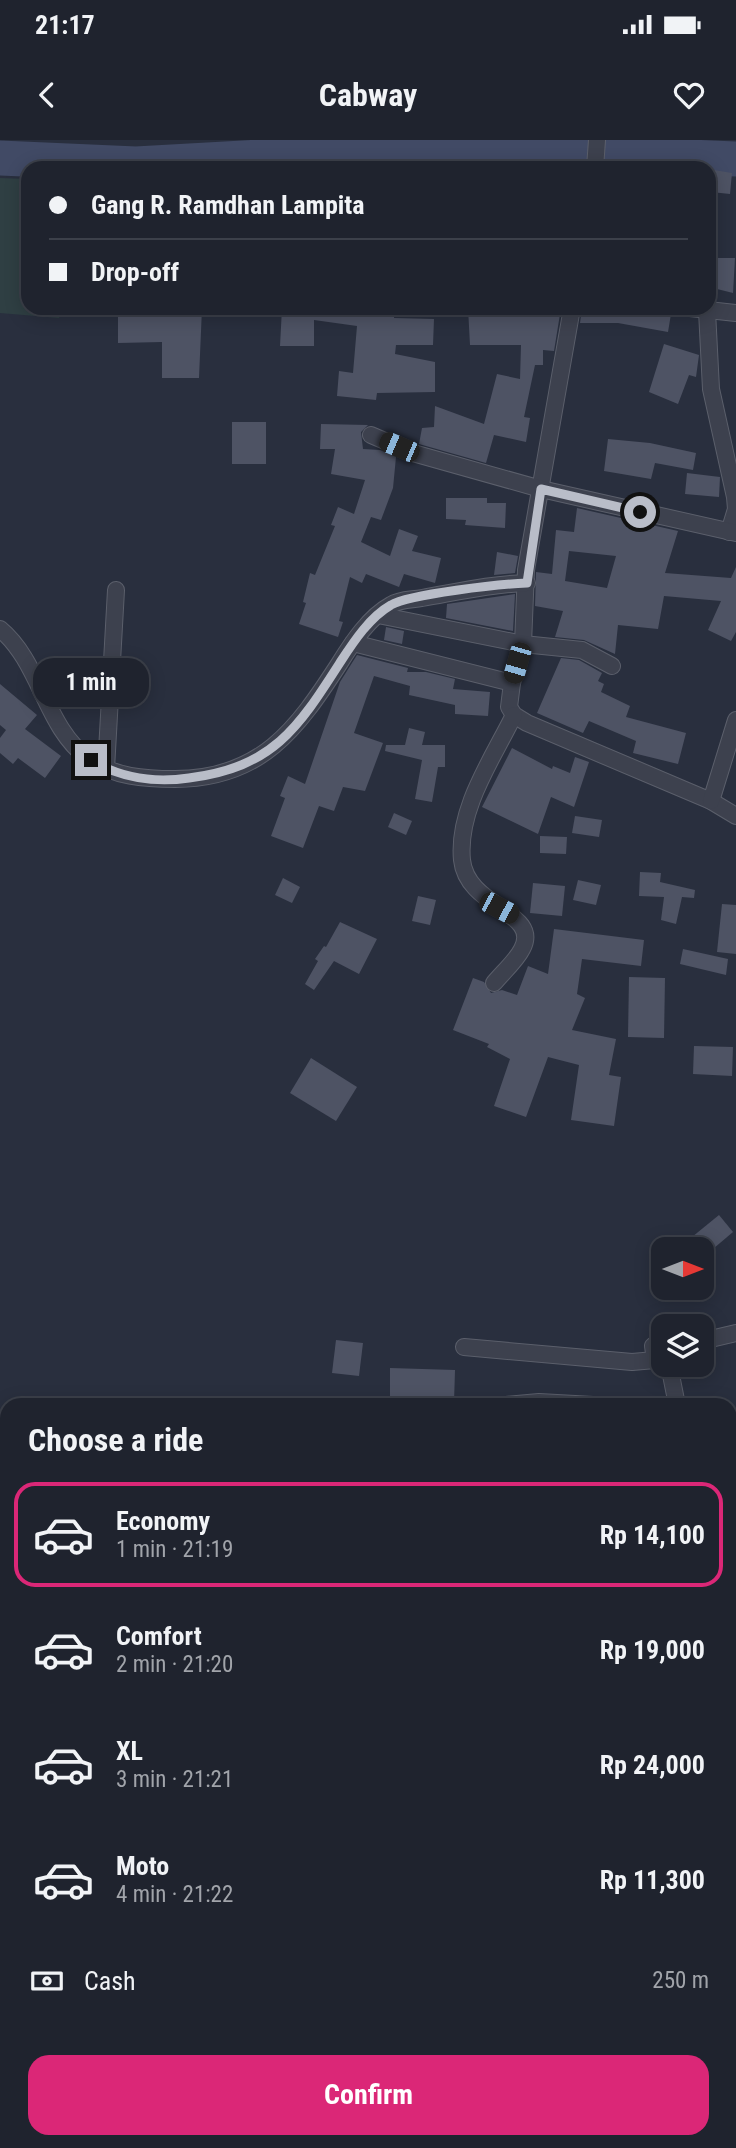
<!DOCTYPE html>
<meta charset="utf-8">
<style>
body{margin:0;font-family:"Roboto Condensed",sans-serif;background:#2c2f3a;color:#f1f3f6;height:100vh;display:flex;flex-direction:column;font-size:26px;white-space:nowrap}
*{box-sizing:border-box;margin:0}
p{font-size:23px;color:#a1a4aa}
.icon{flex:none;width:38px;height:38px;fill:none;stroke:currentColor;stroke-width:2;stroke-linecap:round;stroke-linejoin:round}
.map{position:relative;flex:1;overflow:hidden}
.drawer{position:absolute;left:0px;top:1258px;width:737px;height:751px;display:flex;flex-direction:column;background:#1f232e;border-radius:21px 21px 0 0;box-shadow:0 4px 18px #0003,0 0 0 2px #3c404a}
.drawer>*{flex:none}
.top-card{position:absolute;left:21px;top:21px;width:695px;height:154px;border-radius:21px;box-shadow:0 4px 18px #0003,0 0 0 2px #3c404a;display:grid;align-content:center;height:154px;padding:0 28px;background:#1f232e}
.needle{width:46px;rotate:90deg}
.tools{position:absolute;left:651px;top:1097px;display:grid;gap:14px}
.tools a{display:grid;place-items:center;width:63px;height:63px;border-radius:14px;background:#1f232e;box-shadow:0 4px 18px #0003,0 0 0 2px #3c404a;font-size:35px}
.end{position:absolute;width:32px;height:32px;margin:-16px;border:9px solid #b9bdc8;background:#111;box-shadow:0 0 0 4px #111}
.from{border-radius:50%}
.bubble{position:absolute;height:49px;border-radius:21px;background:#1f232e;box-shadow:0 4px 18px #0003,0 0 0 2px #3c404a;font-size:23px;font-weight:700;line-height:49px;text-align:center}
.car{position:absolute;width:21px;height:42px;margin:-21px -10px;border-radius:9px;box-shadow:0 0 5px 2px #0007;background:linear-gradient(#222 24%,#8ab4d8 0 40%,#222 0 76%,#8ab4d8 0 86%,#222 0)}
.top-card b{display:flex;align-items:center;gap:24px;height:66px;font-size:26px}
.top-card b+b{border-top:2px solid #3c404a}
.top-card i{width:18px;height:18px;background:#f1f3f6}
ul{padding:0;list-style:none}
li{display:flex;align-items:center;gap:21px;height:105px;margin:0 14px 10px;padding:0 14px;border:4px solid transparent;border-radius:21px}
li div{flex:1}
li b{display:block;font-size:26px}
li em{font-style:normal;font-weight:700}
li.current{border-color:#db2777}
li>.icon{width:63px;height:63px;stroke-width:1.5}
h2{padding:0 28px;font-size:32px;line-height:84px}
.pay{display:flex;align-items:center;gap:18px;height:77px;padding:0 28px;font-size:26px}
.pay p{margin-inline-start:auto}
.cta{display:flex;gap:14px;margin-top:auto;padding:14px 28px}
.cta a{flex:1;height:80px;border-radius:21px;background:#db2777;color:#fff;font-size:28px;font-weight:700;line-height:80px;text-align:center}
.status{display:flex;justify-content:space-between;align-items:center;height:49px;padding:0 35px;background:#1f232e;direction:ltr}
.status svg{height:19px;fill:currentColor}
header{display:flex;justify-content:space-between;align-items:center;height:91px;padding:0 28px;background:#1f232e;font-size:32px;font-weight:700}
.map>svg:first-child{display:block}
.green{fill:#2f3f43}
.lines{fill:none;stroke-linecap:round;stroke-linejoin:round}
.river{stroke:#414a65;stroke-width:35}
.building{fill:#4e5364;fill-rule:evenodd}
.street-casing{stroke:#5b5f6b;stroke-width:18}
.street{stroke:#3d414e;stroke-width:16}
.route{stroke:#b9bdc8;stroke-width:9}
</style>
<div class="status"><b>21:17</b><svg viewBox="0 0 49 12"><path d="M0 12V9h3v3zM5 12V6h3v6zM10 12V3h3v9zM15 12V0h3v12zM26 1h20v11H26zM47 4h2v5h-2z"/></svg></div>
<header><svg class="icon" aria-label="back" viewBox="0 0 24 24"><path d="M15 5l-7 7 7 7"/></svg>Cabway<svg class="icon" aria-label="heart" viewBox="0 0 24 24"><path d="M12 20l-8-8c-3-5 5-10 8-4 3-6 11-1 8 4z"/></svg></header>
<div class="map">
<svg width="736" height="2008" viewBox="0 0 736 2008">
<rect width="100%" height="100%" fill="#292f3e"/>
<!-- green -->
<path class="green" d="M0,38l28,1v129h35l-4,10 -59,-5z"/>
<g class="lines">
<!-- river -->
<path class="river" d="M0,18l136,6 249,-14 163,1 188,8"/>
</g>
<!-- building -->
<g class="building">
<path d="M714,30l18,3 -2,21 -19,-2z"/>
<path d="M717,118h18l-2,35 -16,-4z"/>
<path d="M165,168h37l-3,70h-37v-36l-44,1v-31l47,-1z"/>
<path d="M282,168h113l-1,10 40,1 -1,26h-37l-1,9 40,8v30l-58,1 -1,7 -39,-4 2,-25 14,2 4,-47 -43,-6v26h-34z"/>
<path d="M468,168h93l-7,43 -11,-1v15h-8l-11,52 6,1 -4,24 -32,-7 -8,28 -67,-19 3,-16 12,-1 1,-21 49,18 13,-50 23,5 1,-34h-51z"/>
<path d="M582,168h90l-4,24 -50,-9h-38z"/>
<path d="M664,204l35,11 -3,22 -7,-2 -11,29 -29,-12z"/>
<rect x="232" y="282" width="34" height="42"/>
<path d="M321,284l47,1 -7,7 2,17 17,1 16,7 -3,31 -12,32 -10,-3 -10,25 29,14 9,-27 19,7 -6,15 29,7 -6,25 -31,-9 -5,13 -33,-13 -4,9 -12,-6 -11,44 4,1 -5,15 -39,-13 7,-21 -3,-1 7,-29 5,2 20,-49 -4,-1 7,-18 16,7 11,-34 -34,-6 4,-25h-15z"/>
<path d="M608,299l42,4 46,10 -3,17 -38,-7 -4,16 -47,-8z"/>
<path d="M687,333l33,4 -1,20 -34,-3z"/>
<path d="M446,358h41v5h19l-1,25 -40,-3 1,-5 -20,-1z"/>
<path d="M577,368l101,23 -13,42 66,5 5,-11v65l-5,9 -23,-11 13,-29 -57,-5 -6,33 -40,-4 -3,29 -31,-14 -29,-3 8,-26 -28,-5 1,-34 16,2 4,-44 18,2zM569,411l47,5 -9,32 -42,-7z"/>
<path d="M497,412l21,4 -3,17 -21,2z"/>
<path d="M515,454l-2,37 -67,-13 1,-14z"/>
<path d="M386,487l18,4 -2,13 -18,-4z"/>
<path d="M357,515l51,13 -1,4h19l29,7 -2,10 37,3 -2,24 -33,-2v-9l-46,-10 1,-9 -36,-10 -20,57 29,10 -18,48 -22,-4 -9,24 -15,-5 -16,42 -32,-12 14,-38 -5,-2 8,-20 17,8 35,-102z"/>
<path d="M561,518l18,2 23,13 -4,8 6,3 -3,8 29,14 -4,11 60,16 -8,31 -45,-11 3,-12 -47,-20 -6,12 -46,-20z"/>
<path d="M0,544l37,31 -12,14 36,27 -16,22 -27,-20 -5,6 -13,-11v-15l6,-8 -6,-5z"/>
<path d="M409,588l16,4 -3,13h23v22h-7l-6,35 -17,-3 7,-39 -37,-9 1,-6h19z"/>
<path d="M512,608l40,21 1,-3 17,7 5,-16 14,5 -15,45 -23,-10 -13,37 -56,-27z"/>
<path d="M394,673l18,8 -6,14 -18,-8z"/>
<path d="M575,676l27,4 -3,17 -27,-4z"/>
<path d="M540,696l27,1 -1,17 -26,-1z"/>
<path d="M640,732l21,1 -1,9 35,8 -1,8 -12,-1 -6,27 -15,-4 3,-23 -25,-1z"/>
<path d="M283,738l17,9 -8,16 -17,-8z"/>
<path d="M578,740l23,5 -5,20 -23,-5z"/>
<path d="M533,743l32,3 -3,30 -32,-3z"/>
<path d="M418,756l18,4 -6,25 -18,-4z"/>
<path d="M722,764l14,1v49l-19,-2z"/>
<path d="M340,782l37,17 -18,35 -25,-13 -20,29 -9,-6 13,-23 -3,-2 9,-13 2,1z"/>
<path d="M554,789l90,11 -3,26 -59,-7 -5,35 8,4 -13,32 44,9 -7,36 12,2 -7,49 -43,-6 8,-55 -31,-8 -22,60 -32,-11 16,-47 -23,-12 2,-3 -36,-14 20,-52 11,4 7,11 11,-3 15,5 11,-29 20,8z"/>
<path d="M683,809l45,10 -2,16 -46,-11z"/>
<path d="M629,837l36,1 -1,60 -36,-1z"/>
<path d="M694,906l39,1 -1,29 -39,-2z"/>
<path d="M311,918l46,29 -21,34 -46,-28z"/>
<path d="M719,1075l14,17 -26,22 -15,-17z"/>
<path d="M336,1200l27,3 -4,33 -27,-3z"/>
<path d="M390,1228l65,2 -1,32 -64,-1z"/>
</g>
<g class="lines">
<!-- street casing -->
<g class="street-casing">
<g id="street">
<path d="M595,28l2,-28"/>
<path d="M572,168l-46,262 -3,74 -11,39 -3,24 5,8 13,8 184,78 25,15"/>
<path d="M690,168l46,5"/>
<path d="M707,171l4,78 24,108 1,12 -7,23"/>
<path d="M371,295l42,18 128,36 195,44"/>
<path d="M378,475l145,29 59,6 30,16"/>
<path d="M0,489c41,34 45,99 89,130 25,18 56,20 86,20 86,0 122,-50 164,-115 13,-21 30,-47 52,-59 9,-6 21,-5 31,-7 35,-6 69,-14 105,-15"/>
<path d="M353,503l159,40"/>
<path d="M106,629l10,-179"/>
<path d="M711,661l25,-81"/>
<path d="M494,843c9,-11 22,-22 28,-34 20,-37 -55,-41 -60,-89 -5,-51 31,-102 52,-145"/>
<path d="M663,1198l-10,8 2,14 8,4"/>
<path d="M702,1201l34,-8"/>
<path d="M464,1207l168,15 23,-2"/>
<path d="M669,1225l8,40h-4"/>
<path d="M506,1265l33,-3 54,3"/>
<path d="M730,1536l6,-2"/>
<path d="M0,1910l7,-13"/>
<path d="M413,2002l10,6"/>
</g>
</g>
<!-- street -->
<use href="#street" class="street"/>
</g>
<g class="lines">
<!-- route -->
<path class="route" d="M91,620c29,18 64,23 98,18 85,-11 109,-50 152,-117 13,-20 29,-44 50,-56 18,-11 111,-21 136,-22l14,-94 99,23"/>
</g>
</svg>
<div class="tools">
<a><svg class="needle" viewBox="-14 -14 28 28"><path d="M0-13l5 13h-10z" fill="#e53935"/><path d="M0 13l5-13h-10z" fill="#a1a4aa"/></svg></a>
<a><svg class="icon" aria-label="layers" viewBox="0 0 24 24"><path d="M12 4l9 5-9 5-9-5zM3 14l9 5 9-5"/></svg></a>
</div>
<i class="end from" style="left:640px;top:372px"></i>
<i class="end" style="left:91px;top:620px"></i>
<div class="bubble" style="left:33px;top:518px;width:116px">1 min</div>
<i class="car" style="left:399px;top:307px;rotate:293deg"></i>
<i class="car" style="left:517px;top:523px;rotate:196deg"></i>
<i class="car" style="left:499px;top:768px;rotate:118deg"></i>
<div class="top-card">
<b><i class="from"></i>Gang R. Ramdhan Lampita</b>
<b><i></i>Drop-off</b>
</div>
<section class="drawer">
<h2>Choose a ride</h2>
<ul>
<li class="current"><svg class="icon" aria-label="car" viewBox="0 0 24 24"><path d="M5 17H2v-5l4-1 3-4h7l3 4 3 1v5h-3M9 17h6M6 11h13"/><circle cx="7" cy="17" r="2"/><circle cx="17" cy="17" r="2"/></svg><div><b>Economy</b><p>1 min · 21:19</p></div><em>Rp 14,100</em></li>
<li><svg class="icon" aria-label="car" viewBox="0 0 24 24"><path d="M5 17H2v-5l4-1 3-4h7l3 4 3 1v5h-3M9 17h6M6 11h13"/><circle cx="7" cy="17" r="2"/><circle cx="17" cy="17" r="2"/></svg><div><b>Comfort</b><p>2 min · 21:20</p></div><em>Rp 19,000</em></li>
<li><svg class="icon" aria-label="car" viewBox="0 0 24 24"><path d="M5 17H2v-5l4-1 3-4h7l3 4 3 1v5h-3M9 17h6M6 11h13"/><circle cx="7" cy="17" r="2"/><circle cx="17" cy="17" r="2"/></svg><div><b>XL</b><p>3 min · 21:21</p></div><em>Rp 24,000</em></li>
<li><svg class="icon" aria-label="car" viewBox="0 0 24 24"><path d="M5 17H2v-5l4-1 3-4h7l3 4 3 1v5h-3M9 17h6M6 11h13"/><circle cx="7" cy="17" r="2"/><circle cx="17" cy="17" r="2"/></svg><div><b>Moto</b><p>4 min · 21:22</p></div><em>Rp 11,300</em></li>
</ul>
<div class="pay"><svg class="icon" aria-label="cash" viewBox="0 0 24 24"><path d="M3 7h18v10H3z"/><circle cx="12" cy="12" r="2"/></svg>Cash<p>250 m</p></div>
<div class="cta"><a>Confirm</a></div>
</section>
</div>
